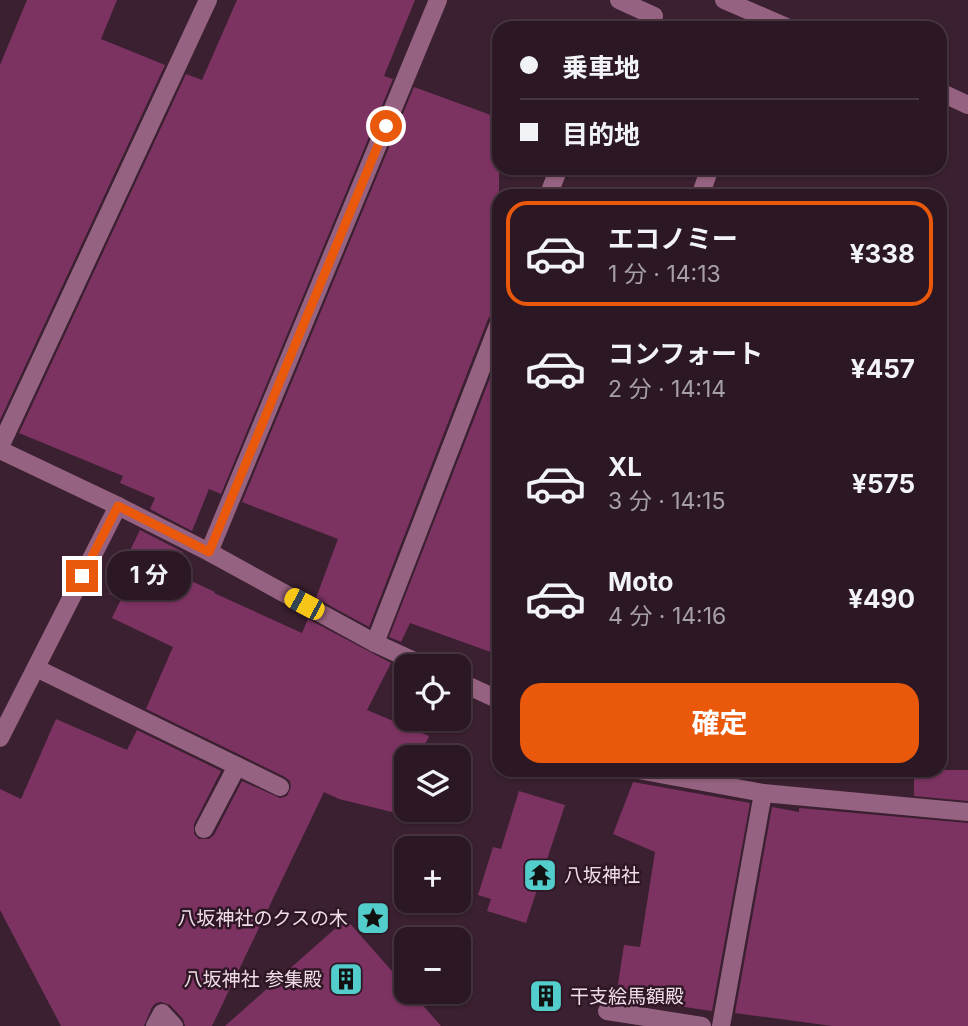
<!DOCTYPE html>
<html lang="ja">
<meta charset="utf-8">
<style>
body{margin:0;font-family:Inter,"Noto Sans JP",sans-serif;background:#34212c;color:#f1f3f6;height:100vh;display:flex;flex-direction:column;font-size:26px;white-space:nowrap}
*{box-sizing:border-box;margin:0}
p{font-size:23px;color:#a6a0a6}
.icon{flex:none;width:38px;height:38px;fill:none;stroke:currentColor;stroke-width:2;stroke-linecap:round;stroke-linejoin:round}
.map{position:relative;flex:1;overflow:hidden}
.details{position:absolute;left:492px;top:189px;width:455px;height:588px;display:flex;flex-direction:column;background:#2c1824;border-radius:21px;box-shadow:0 2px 5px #0004,0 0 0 2px #483741}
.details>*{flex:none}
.guide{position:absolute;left:492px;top:21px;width:455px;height:154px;border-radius:21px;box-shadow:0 2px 5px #0004,0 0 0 2px #483741;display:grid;align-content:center;height:154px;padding:0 28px;background:#2c1824}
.controls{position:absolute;left:394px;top:654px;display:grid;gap:14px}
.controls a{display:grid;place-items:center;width:77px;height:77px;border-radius:14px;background:#2c1824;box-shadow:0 2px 5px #0004,0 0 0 2px #483741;font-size:35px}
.end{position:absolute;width:32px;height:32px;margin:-16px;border:9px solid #ea580c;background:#fff;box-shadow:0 0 0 4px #fff}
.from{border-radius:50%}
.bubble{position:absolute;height:49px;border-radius:21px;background:#2c1824;box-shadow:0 2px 5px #0004,0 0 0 2px #483741;font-size:23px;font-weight:700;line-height:49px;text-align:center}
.car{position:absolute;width:21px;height:42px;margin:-21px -10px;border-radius:9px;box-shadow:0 0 5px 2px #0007;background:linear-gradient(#f5c518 24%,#345 0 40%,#f5c518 0 76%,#345 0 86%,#f5c518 0)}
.guide b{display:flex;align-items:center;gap:24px;height:66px;font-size:26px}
.guide b+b{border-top:2px solid #483741}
.guide i{width:18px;height:18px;background:#f1f3f6}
ul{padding:12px 0 0;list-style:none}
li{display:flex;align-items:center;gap:21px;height:105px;margin:0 14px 10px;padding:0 14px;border:4px solid transparent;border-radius:21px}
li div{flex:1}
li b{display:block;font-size:26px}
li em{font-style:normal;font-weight:700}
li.active{border-color:#ea580c}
li>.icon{width:63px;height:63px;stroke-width:1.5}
.cta{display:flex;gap:14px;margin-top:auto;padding:14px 28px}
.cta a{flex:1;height:80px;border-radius:21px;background:#ea580c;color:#fff;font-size:28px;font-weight:700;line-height:80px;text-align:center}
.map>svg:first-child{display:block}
.building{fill:#7d3362}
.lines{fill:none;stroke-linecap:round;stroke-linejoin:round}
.minor{stroke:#966281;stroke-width:18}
.route{stroke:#ea580c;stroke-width:9}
.labels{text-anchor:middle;stroke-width:5;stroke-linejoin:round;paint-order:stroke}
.poi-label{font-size:19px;fill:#efdde7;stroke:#2f1726;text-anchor:start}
</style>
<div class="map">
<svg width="968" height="1026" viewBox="0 0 968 1026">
<rect width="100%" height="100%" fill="#3a2030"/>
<!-- building -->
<g class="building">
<path d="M27,0h90l-16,39 64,26 -165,355v-355z"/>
<path d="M237,0h178l-31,76 9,3 -172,415 -12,-5 -17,42 -42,-22 5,-11 -35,-15 3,-7 -104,-43 167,-359 16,6z"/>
<path d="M414,87l85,31v194l-7,2 -4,5 -119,308 -53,-29 22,-59 -96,-37z"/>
<path d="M499,355v300l-89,-32 -9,19 -12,-5z"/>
<path d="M140,530l43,22 -9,21 41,19 -1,1 88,40 6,-14 83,44 -24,47 62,26 -10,22h-13v31l-10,24 -57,-14 -15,-7 -112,234h-27l-2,-7 -13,-14 -9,-3 -5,1 -4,4 -8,19h-83l-61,-116v-121l21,10 35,-80 71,31 10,-20 84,41 -27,53v10l5,5h10l5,-4 28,-54 38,17 7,-2 4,-9 -1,-6 -5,-4 -139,-68 27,-62 -61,-29 9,-19 -12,-5z"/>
<path d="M914,770h54v31l-54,-5z"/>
<path d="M633,782l117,21 -38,208 -96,-14 8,-52 16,2 15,-95 -42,-18z"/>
<path d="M519,791l46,14 -39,118 -39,-12 4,-12 -13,-4 15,-48 8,2z"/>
<path d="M772,807l27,5v-4l169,15v203h-136l-97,-13z"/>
<path d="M346,919l60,68v5h5l30,34h-216z"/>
</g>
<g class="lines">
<!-- minor -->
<g class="minor">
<path d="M619,0l35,16 -4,12"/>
<path d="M724,0l65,28"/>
<path d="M940,92l28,13"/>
<path d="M548,196l11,-28"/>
<path d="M700,196l10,-28"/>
<path d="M0,447l208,-447"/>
<path d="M0,450l118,56 -118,232"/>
<path d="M118,506l91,46 166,91 52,24"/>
<path d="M209,552l229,-552"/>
<path d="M375,643l124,-320"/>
<path d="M36,668l244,119"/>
<path d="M458,681l41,19"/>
<path d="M638,770l125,23 205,19"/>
<path d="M204,829l33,-63"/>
<path d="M607,1011l95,15"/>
<path d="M155,1026l7,-13 12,13"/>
<path d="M721,1026l42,-233"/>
</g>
</g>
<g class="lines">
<!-- route -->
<path class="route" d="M82,576l36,-70 91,46 177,-426"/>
</g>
<!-- icons -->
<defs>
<g id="temple-square" transform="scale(1.75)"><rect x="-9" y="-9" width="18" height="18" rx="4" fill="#53cdcb" stroke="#2f1726"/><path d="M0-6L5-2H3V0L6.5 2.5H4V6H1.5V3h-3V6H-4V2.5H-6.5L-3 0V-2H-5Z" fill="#111"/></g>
<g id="sight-square" transform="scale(1.75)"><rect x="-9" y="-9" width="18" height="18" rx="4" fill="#53cdcb" stroke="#2f1726"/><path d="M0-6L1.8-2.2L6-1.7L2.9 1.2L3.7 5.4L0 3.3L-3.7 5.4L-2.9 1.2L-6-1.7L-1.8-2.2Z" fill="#111"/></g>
<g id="building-square" transform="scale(1.75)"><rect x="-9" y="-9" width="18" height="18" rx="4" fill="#53cdcb" stroke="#2f1726"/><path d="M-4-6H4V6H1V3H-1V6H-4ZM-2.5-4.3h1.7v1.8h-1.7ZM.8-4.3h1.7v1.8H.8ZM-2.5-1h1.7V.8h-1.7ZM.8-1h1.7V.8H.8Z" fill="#111"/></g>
</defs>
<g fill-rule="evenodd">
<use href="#temple-square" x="540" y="875"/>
<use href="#sight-square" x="373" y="918"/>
<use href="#building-square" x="346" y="979"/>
<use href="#building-square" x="546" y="996"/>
</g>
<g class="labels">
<!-- poi labels -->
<g class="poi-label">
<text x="564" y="882">八坂神社</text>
<text x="348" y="925" text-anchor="end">八坂神社のクスの木</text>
<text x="322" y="986" text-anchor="end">八坂神社 参集殿</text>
<text x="570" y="1003">干支絵馬額殿</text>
</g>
</g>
</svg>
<div class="controls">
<a><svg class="icon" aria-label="locate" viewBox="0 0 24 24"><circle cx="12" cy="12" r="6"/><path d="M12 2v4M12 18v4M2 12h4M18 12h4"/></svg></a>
<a><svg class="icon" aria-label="layers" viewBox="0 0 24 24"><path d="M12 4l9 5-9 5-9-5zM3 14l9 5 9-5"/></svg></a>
<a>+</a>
<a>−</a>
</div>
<i class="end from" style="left:386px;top:126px"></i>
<i class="end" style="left:82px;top:576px"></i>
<div class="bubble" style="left:107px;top:551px;width:84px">1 分</div>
<i class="car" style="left:304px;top:604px;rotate:298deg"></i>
<div class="guide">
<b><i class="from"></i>乗車地</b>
<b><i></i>目的地</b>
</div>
<section class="details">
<ul>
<li class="active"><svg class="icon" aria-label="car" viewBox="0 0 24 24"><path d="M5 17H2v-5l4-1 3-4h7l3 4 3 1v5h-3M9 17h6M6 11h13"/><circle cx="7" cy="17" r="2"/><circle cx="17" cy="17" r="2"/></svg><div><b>エコノミー</b><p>1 分 · 14:13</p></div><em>¥338</em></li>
<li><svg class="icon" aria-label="car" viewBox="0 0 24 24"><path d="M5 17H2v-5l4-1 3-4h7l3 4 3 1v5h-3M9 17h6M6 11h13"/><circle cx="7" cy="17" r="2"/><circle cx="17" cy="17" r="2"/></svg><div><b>コンフォート</b><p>2 分 · 14:14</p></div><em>¥457</em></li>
<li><svg class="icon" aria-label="car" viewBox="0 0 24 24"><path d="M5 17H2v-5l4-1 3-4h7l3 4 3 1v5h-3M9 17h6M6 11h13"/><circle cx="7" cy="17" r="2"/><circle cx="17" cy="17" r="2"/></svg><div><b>XL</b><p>3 分 · 14:15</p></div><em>¥575</em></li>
<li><svg class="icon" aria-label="car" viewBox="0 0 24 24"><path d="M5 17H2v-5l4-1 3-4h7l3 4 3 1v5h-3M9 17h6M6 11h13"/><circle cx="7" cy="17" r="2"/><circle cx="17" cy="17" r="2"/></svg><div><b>Moto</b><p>4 分 · 14:16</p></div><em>¥490</em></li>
</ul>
<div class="cta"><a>確定</a></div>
</section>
</div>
